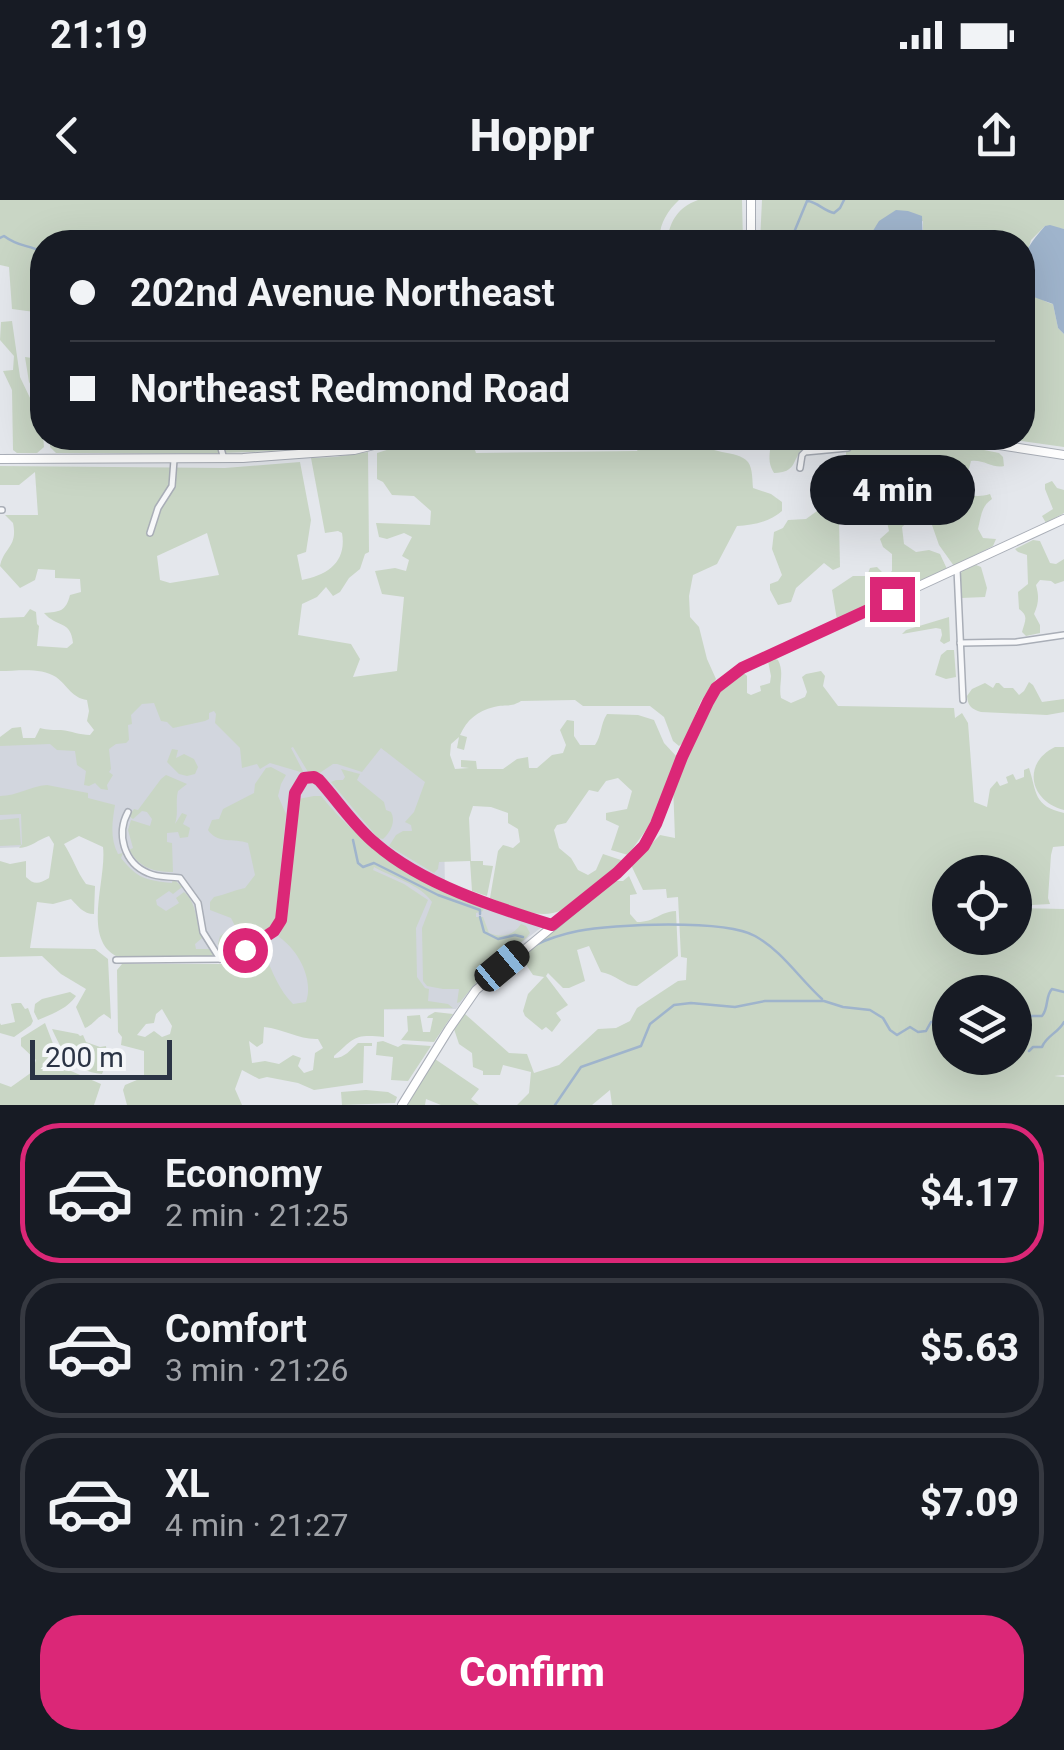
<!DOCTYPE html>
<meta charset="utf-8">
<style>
body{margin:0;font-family:Roboto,sans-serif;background:#20242c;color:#f1f3f6;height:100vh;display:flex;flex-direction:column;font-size:38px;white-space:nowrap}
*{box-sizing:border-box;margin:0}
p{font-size:32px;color:#9ea1a6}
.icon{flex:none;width:55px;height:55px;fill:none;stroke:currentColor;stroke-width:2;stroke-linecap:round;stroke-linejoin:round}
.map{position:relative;height:905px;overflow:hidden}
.drawer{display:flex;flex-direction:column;background:#171b24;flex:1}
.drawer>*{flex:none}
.guide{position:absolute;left:30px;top:30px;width:1005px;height:220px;border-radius:40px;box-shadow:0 10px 40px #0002;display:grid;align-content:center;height:220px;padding:0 40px;background:#171b24}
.tools{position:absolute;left:932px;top:655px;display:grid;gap:20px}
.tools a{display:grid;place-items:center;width:100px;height:100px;border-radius:50%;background:#171b24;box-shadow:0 10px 40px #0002;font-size:50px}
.scale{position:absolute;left:30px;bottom:25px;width:142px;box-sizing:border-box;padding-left:10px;border:5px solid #2b3445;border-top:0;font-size:28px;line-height:35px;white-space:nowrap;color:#2b3445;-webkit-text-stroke:8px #f4f6f9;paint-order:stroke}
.end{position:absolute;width:45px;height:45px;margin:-22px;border:12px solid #db2777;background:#fff;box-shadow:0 0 0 5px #fff}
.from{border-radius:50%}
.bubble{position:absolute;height:70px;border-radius:35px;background:#171b24;box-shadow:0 10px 40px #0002;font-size:32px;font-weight:800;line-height:70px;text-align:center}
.car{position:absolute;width:30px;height:60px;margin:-30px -15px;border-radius:12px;box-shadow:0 0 8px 2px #0007;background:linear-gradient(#222 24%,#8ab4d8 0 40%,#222 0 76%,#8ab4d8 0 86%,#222 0)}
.guide b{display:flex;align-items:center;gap:35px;height:95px;font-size:38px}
.guide b+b{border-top:2px solid #363941}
.guide i{width:25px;height:25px;background:#f1f3f6}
ul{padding:18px 0 0;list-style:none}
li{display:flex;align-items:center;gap:30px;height:140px;margin:0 20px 15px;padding:0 20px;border:5px solid #363941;border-radius:40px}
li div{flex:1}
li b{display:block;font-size:38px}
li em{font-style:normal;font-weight:800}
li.selected{border-color:#db2777}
li>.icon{width:90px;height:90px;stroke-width:1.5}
.primary-button{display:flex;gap:20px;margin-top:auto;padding:20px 40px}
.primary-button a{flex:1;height:115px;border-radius:40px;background:#db2777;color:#fff;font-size:40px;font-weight:800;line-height:115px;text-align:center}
.status{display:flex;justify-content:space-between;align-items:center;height:70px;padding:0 50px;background:#171b24;direction:ltr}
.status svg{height:28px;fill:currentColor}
header{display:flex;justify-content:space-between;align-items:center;height:130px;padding:0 40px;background:#171b24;font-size:45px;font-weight:800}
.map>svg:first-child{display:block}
.built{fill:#d2d6de}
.green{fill:#c9d6c5;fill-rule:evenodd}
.water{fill:#9fb4cc}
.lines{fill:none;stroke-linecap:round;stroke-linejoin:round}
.stream{stroke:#9fb4cc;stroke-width:2.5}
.street-casing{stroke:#a9aeb7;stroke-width:8}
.secondary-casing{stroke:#a9aeb7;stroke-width:10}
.street{stroke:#f7f8fa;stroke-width:5}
.secondary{stroke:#fff;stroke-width:8}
.route{stroke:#db2777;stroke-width:12}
</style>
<div class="status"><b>21:19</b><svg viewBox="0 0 49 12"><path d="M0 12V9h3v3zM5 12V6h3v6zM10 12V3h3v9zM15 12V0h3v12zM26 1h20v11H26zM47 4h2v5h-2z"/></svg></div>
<header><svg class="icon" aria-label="back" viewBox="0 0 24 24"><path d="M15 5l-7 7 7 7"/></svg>Hoppr<svg class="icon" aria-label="share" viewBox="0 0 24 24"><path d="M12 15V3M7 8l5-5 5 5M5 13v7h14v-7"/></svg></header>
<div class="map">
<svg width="1064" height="905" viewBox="0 0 1064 905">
<rect width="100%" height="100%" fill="#e4e7ec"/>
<!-- built -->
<path class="built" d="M97,501l345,1 3,188 97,37 -56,42 -30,40 -224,2 -3,-62 -121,1 -3,-140 -82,2 1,35 -24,1v-106l98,-4z"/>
<!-- green -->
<g class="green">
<path d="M0,0h679c-12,11 -21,26 -19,42h-618v71l-30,-4 -3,-42 -9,-2z"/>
<path d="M698,0h44l1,42h-76c2,-20 11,-35 31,-42z"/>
<path d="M762,0h302v29l-19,-3 -14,14 -8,28 -1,-26h-99v-21l-52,10 -5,11h-106z"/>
<path d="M1023,76c2,12 19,26 30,28l5,24 6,6v113l-63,-9h21z"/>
<path d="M12,121l8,56 22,46 2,24 -7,6h-20l-4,-3 -1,-60 -9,-19 10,-1 1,-14 -14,-16 1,-18z"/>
<path d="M25,157l7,1 7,5v12l3,3v25l-13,-21z"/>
<path d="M50,238h326c-103,21 -216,14 -320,15l-6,-6z"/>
<path d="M425,238h46l5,15 161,-2 8,-13h48c15,18 44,11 55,24 5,7 4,18 5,26l18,6 11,8v9c-12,11 -29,14 -45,15l-20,38 -24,11 -4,21 1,21 9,10 8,32 9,20 -15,22 -17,41 -5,4 -6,-5 -9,-24 -14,-11h-67l-8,-6 -54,1c-11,7 -16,3 -27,6 -17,4 -27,13 -34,28l7,2 -3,13 -7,-2 2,-11 -8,7 -1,11 5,14 14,-1 -8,-1v-7l15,1 1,8h26l14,-10 11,-2 1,11h8l15,-13 11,-2 3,-8 -6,-15 7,-10 7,1v15l6,9h15c7,-10 5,-20 12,-31l31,1 16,5 10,23 13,14 -26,66 -23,32 -17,-5 8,-24 -13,-6v-7l21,-4 5,-18 -14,-13 -12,3 -8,11 -9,-2 -23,33 -9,2 -3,5 5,18 12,10 7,12 10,5 8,-5 7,-16 21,7 -62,49c-24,11 -49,-4 -72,-12l8,-47 5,-6 10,3 7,-6 -2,-13 -10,-6v-10l-17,-6 -18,-1 -4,12 2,43h12v4l10,1 -6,30 -15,-5 -2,-30 -31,1 -1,7 -4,4 -45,-27 7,-11 7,-4h9l-1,-6 -6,-3 9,-10 11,-30 -44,-34 -19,24 -25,-8h-4l-15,10 -10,-2 -15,-25 -2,1 13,25 -34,-10 -10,6 -3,-5 -15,4 -2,-20 -25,-25 1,-9 -2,-3 -5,2v6l-4,2 -32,7 -6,-6 -6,-1 -7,-18 -12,1 -11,11 1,9 -4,1 1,15 -3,3 -10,1 -7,5 2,20 -2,3 4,3 -6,10 1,5 -7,-1 -6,-6 -6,3 -5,-1 2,-14 -9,-6 -2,-14 -18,-1 -7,-6 -50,2v-9l12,-9 9,-1 2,11h12l5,-10c8,2 13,2 21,2 11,1 18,5 29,5l4,-5 -7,-9 2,-10 -2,-11c-15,-2 -19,-14 -31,-23 -15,-10 -39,-6 -56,-6v-53l24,-1 6,-8 6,3 1,12 2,2 -2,20 30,2 6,-5c-2,-23 -16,-15 -29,-30 16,-1 22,-2 26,-18l11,-3 -1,-13 -25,-1v-8l-17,-1 -3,11 -15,8 -20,-22c4,-19 18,-19 13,-43l-8,-8h33l-3,-43 -16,13h-19v-19l225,2 75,-6 11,58 -5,32 -9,3 5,25c26,-5 45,-18 40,-47l-4,-2 -13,2 -14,-75 24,-1 33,-5 1,100 -4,2 -5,15 -11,9 -9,14 -7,4 -7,-9 -9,10 -15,7 -4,31 53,9 9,15 -7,18 44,-6 7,-74 -22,-3 -7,-23 20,-3 11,3 3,-11 -7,-4 10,-19 -8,-4 -17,6 -8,-2 -3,-14 54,2 1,-14 -17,-15 -22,-1 -9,-13 -6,-3v-26zM207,333l12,42 -49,8 -10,-3 -3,-24z"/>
<path d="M702,238h122l-105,6 -12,-2z"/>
<path d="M854,238h56l69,11 20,4 4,4 1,9c-10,3 -21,-7 -33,-5l-2,8 -9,8v20c11,-3 19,1 30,-3l2,5c-11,7 -11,18 -14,30l5,9 13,1 -3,7 -39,20 -15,-21 -7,-20 -12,-8 -10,3 -8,7 2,17 12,8 13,-2 11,4 7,15 -110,51 -5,-30 21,-14h14l3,-8 7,-1 9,9 6,-5v-17l-9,-7 -3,-8 9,-8 -3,-14 7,-6 -5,-49 -14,-5 -15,-2 -6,5 -7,-1v-7l6,-5zM917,270h6l4,9 13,2 -3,15c-11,4 -17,11 -28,14 -12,-11 -6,-22 -3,-36z"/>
<path d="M803,248c-12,14 -6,24 -29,25 -5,-8 -5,-14 -4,-23z"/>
<path d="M1052,281l5,7 7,2v23l-18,10 -4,-7 11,-7 -8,-20v-5z"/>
<path d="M824,306l15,14 1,47 -7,3 -9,-7 -28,25 -5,14 -13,3 -8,-15v-6l8,-3 4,-6 -10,-26 2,-17 9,-4 5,-8 18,-1z"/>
<path d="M1033,340l7,1 10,22 6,1 8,-5v22l-9,3 -4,-3 -11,-1 -4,5c3,11 3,18 -2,29l6,11v8l-14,3 -4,-4c3,-11 7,-16 -3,-23l-1,-17 10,-8 -1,-29 -9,-3 -3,-3z"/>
<path d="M976,365l5,2 6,21 -2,9 -24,1 -2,-20 3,-7z"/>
<path d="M949,417l1,24 -6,3 -4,-3 2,-6 -1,-6 -5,-1 -34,6 4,-4z"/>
<path d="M947,450h7l2,27 -10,2 -11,-4 6,-20z"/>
<path d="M773,458l5,2c7,13 0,25 3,38l10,5 14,-6 2,-5 -5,-15 4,-3 15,-3 4,5 -2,10 15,20 116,2 1,10 7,-5 6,10 6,79 13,5 3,-18 7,-8 3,5 8,-3 -2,-6 7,-3 3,6 8,-3v-7l5,-2c8,24 4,38 35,45v33l-11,1 -2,8 -3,43 2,6 -18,1v-4h-3l-1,4 -13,-1v-32h-65v66h65v-30l49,1v166l-10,1 10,1v28h-452l-2,-15 -18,15h-75l12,-12 2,-21 -28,-7 -3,10h-17v-4l-10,-4 -1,-14 -13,-9 -5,-15 11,-15 44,39 18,1 7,19 25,-8 39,-36 18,-1 14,-7 7,-13 41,-27 8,-1 1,-22 -6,-1 -3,-60 -11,1 -1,-9 -23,1 -12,-25 29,-30 15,3 -2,-54 40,-88 14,-15 16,-9 4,4v17l4,2 10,-4 -1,-5 10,-3 1,-7 -3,-15zM950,792h65v66h-65z"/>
<path d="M1029,482l4,3 9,17 22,-3v13l-17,3 -66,-3c-9,-3 -13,-5 -14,-16l5,-7 13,-6 8,5 3,-5h3l5,5h9l6,7 5,-4z"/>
<path d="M1055,547h9v63c-35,-9 -42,-47 -9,-63z"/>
<path d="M172,549l6,1 -2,8 8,-4 10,5 4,8 -3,7 -8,2 -8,-2 -12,-12z"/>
<path d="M271,567l15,8 -5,9 -3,12 8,18 -11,110c-14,13 -34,27 -54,29l-3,-9 2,-8 15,-10 -4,-8 -21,-8v-8l4,-5c11,-2 20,-7 31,-9l10,-13 -7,-32c-14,-5 -31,1 -40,-13l4,-10 7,-1 4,-10 31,-16 1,-9 11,-16z"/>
<path d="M341,569l19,5 -3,6 27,22 2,8 5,2c5,9 0,20 -8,27l-5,-1 -47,-56 5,-2h7l2,-3z"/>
<path d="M166,575l21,9 -9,7c-3,12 1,21 -3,33l7,-11 5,2 -4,9 7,4 -2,9 -8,1 -2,-6 -11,1v9l5,1 1,29c-20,0 -33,-4 -44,-22l4,-2 -5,-18 3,-10 19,6 2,-7 -5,-7 -5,-1 -9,8 -4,-3 5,-7 4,1 23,-31z"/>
<path d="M47,585l41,8v5l27,7c-3,18 -5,33 3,49l5,-1 -2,5c17,21 24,22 51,25l1,-5 9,9 -9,7 -4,-3 -13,9 1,5 9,6 13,-8 -3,-5 8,-6c14,12 11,30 18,46l-7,6 1,5h13l4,5 -1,3 -92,1c-40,-16 -13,-77 -17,-111l-24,-11 -15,8c8,12 13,28 22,40l9,2 -1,28c-11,0 -16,-8 -23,-15l-18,5 -16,-2 -7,46 65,1 13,10 3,60 -7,-5c-8,4 -11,11 -19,14l-9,-21 10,-18 -25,-15 -19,-18 -42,1v-96l10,3 16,-3v16c8,8 13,7 23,1l5,-34 -5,-8c-10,3 -19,12 -30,12l3,-4 -1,-30 -21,1v-19c17,0 30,-10 47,-11z"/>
<path d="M314,596h7c42,52 99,88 163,110l-1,5 -7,2v4h7l6,16c13,5 24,3 32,-9l5,2 4,7 -3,4 -40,33 -27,32 -3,1 2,-14h-16l-16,-3 -4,-5 -1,-53 10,-26c-12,-18 -39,-24 -58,-35l-1,3 31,14 24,16 -12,28 1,49 8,11 4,1 -1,12 20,3 5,4 -69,1v28c-31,-3 -29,1 -50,19v2c11,0 16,-8 24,-15h14v3h-8l-1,37 -49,7 -16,-7 -31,-6 -8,2 -17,-9 -7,19 7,16h-115l-4,-15 2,-5 19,-8v-26l-23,-6 1,-8 -4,-5 -1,-62 5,-6h110l28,-11 5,2c8,18 14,35 28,49l13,-2c8,-23 -8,-52 -27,-65l8,-23 11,-115zM162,809l10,17 -2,8 -8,3 -8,-6 -9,6 -8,-2 9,-11 8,-1 2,-9zM264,827c20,2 36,13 54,12l5,9 -8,5 -2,17 -9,3 -6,-7 3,-8 -8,-3 -14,9 -14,-3 -13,2 -3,-22 8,6 6,-4z"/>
<path d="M19,618l2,27 -21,1v-26z"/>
<path d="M629,676l8,18 -7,1v19l7,8c19,0 21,-10 39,-11l2,45 -41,30c-11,1 -22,-12 -36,-14l-12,-26 -12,4 8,31 -16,7h-6l-15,-15 -2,3 22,29 -12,8 5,7 -9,12 -6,-5 -4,3 -17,-14 -2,-5 5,-17 16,-17 -11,-2 -8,-12 -16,6 -3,-3 108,-85h9z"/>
<path d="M70,792l6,4c-9,13 -24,18 -38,24l-4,-8 1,-8 7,-5z"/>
<path d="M16,803h5l4,6 3,-1 5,13 -2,4 -17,12 -14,-4v-10l1,2 14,-3 -4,-18z"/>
<path d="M435,812l18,2 -19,28 -33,-2 7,-9 -1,-15 13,-1 3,17h7l3,-14h-6l1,-2z"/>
<path d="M45,823l12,31 14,17 30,13 -7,21h-94v-22l11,4 21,-15 4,-12 -15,-14v-8z"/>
<path d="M52,829l26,5 2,2 3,-1 3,7 14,5 6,-1 1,10 -4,5 1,8 -2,5c-30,-3 -39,-21 -50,-45z"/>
<path d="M383,841l15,6 5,-3 28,2 -23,35 -17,-1 2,-23 -17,-2 1,-13z"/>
<path d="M435,859l44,30 -8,10 8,6h-38l-15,-6 -1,6h-19z"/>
<path d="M366,890l22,2 9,5 -2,6 -53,2 -1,-13z"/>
</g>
<!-- water -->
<g class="water">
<path d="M896,10l12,1 14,5 1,26h-57l13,-21z"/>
<path d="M1050,25l14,4v105l-6,-6 -5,-24 -22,-8c-17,-31 -7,-46 14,-70z"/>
</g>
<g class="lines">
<!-- stream -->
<g class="stream">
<path d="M0,38l4,-2c16,12 24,8 38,16"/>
<path d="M790,42l17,-41c9,0 17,10 27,12l6,-5 4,-8"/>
<path d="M353,640l5,23 5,4 11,-4 64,32 42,15v4"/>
<path d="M480,717l4,15 14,7 17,-4 8,2"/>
<path d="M535,745c13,-6 28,-11 43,-14 35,-7 147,-12 177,5 27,15 44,42 67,63"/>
<path d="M1015,809l16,7h11c7,-8 3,-20 10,-27l12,3"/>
<path d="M1029,851l4,-4h9c4,-11 16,-14 22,-25"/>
<path d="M555,905l26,-38 60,-21 9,-22 24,-19 17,-2 44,4 30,-6h59l19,6 27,3 13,8 7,12 7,5 13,-8 8,5 8,-1 5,-9 19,-3"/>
</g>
<!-- street casing -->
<g class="street-casing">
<g id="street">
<path d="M218,238l6,21"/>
<path d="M800,268l2,-13 3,-3 43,-4 4,-10"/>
<path d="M0,310h2"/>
<path d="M150,333l8,-25 14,-22 2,-26"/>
<path d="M957,369l6,131"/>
<path d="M960,443l56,-1 48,-7"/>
<path d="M128,612c-12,22 -4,51 20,61 10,5 21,3 32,5l18,25 5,29 17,27"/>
<path d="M116,760l104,-1 18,-5 36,-23 4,-3 5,-15 12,-120 9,-15 10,-1 5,3c19,21 35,46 57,64 44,39 120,64 176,81"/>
</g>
</g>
<!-- secondary casing -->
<g class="secondary-casing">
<g id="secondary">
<path d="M751,42v-42"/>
<path d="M953,238l111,17"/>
<path d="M0,259l243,-1 111,-8 48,-12"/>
<path d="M402,905l47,-76 27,-39 141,-117 26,-27 13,-22 26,-67 26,-55 8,-14 26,-20 43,-20 279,-129"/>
</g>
</g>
<!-- street -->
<use href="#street" class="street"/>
<!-- secondary -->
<use href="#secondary" class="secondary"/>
</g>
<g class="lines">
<!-- route -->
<path class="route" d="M245,750l29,-19 7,-11 14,-127 9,-15 10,-1 5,3c19,21 35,46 57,64 46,40 118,63 176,81l65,-52 27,-27 12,-22 26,-67 26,-55 8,-14 26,-20 150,-69"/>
</g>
</svg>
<div class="tools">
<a><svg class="icon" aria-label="locate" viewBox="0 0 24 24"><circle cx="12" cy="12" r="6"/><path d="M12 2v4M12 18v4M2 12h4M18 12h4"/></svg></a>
<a><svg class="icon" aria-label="layers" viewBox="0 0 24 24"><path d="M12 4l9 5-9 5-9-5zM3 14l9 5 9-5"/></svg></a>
</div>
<div class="scale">200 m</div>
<i class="end from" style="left:245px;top:750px"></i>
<i class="end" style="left:892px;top:399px"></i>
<div class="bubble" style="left:810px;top:255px;width:165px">4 min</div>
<i class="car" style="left:502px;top:766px;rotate:50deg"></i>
<div class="guide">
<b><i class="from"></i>202nd Avenue Northeast</b>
<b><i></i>Northeast Redmond Road</b>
</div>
</div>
<section class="drawer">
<ul>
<li class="selected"><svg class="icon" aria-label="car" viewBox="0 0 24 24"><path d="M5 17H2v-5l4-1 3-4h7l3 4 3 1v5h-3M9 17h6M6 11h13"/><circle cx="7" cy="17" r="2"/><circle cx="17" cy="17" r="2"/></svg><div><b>Economy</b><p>2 min · 21:25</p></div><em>$4.17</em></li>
<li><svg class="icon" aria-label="car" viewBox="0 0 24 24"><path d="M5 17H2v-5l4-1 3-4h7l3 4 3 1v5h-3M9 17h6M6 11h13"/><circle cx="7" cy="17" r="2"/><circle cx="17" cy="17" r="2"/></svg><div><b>Comfort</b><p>3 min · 21:26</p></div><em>$5.63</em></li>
<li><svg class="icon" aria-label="car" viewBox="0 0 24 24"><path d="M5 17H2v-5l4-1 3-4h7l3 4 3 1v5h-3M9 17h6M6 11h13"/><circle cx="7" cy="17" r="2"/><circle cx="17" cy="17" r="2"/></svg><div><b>XL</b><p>4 min · 21:27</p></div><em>$7.09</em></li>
</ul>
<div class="primary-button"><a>Confirm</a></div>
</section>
